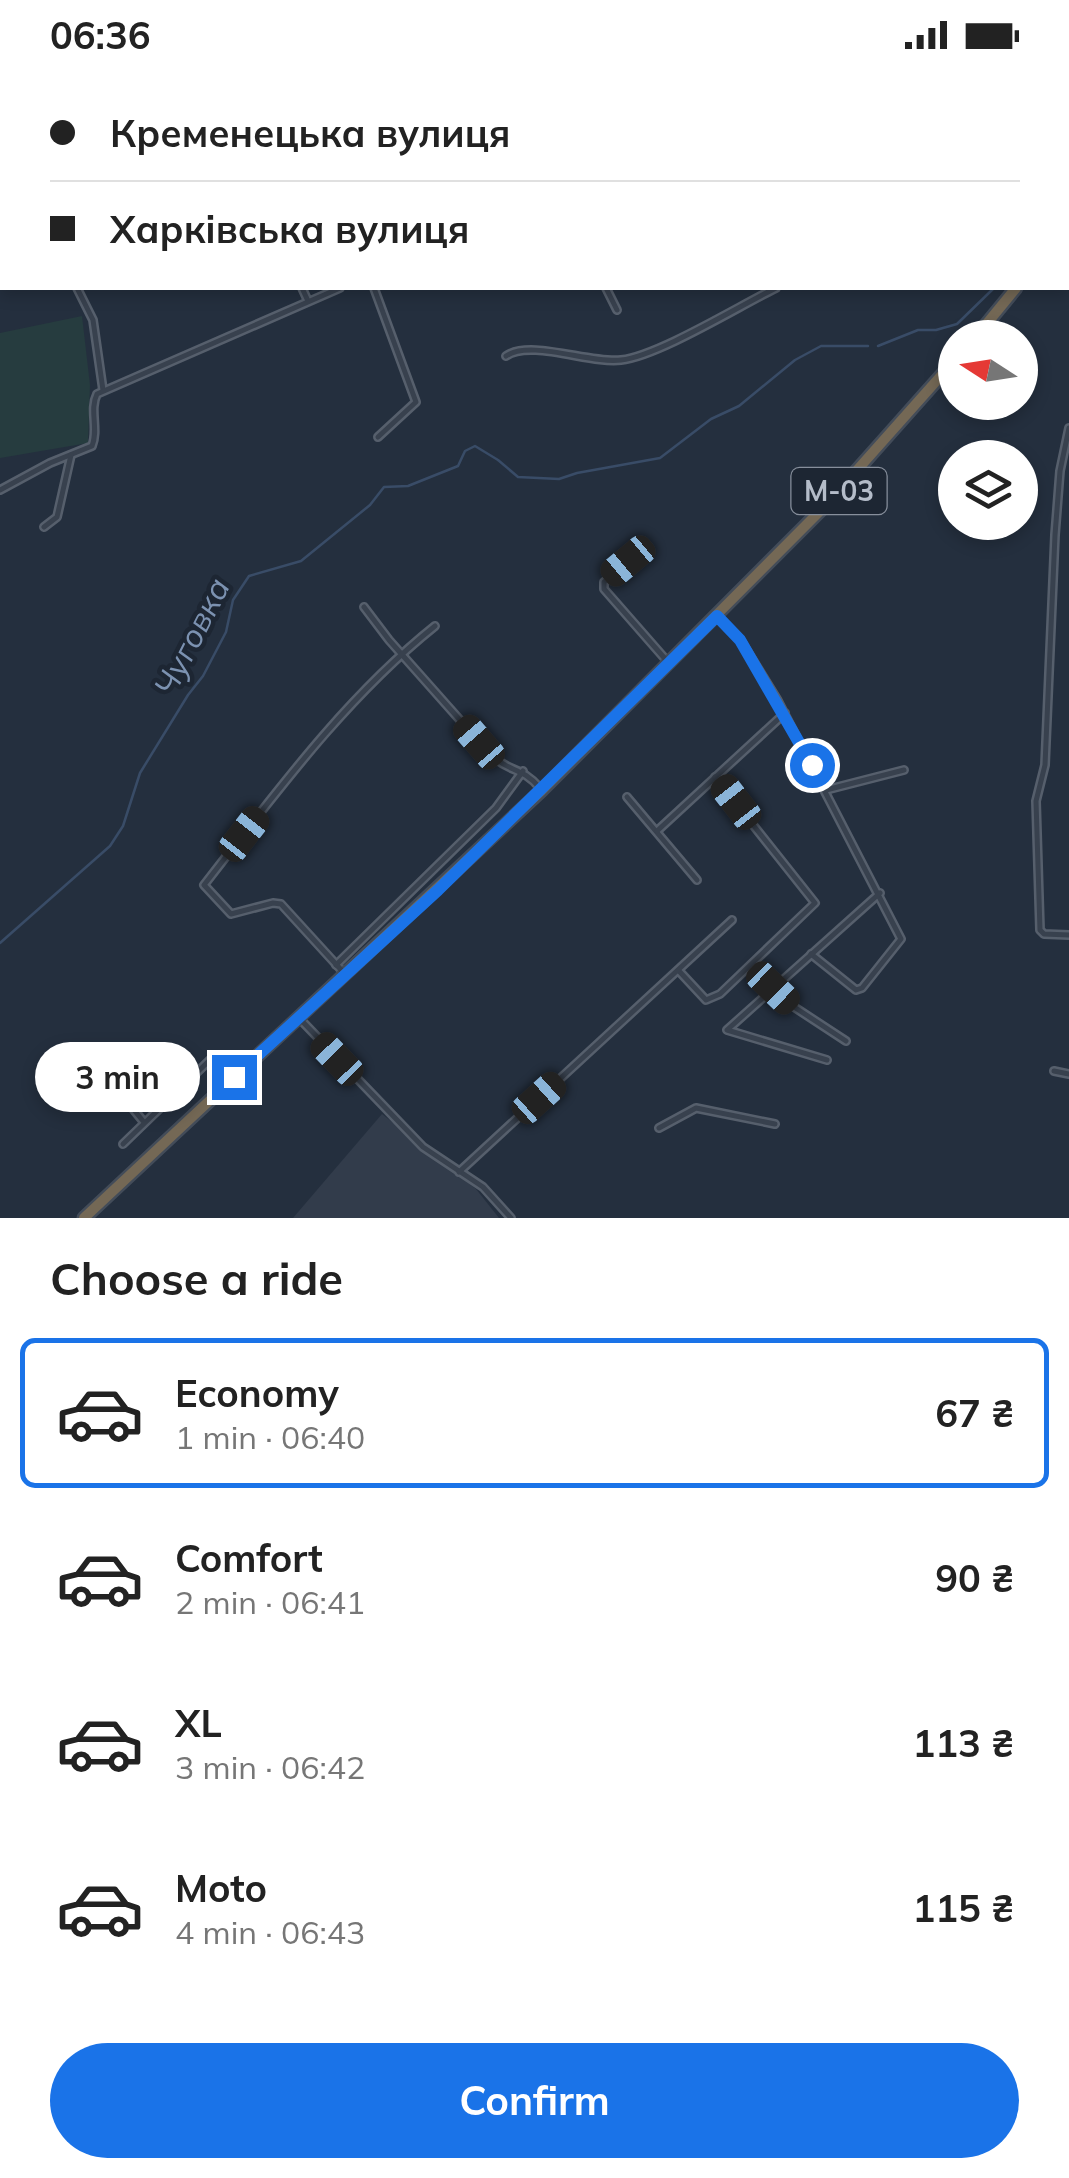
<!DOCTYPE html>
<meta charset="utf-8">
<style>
body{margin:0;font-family:Mulish,sans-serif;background:#f6f6f6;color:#222;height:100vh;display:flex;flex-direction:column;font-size:38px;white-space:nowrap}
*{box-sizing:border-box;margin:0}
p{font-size:32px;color:#767676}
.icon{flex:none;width:55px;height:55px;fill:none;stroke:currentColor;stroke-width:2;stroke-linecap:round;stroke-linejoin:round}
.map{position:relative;height:1148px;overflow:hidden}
.panel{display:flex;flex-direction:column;background:#fff;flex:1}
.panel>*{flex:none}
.top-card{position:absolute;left:0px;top:0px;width:1070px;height:220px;box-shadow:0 5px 15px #0003;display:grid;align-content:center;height:220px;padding:0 50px;background:#fff}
.needle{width:65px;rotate:282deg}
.controls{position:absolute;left:938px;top:250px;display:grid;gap:20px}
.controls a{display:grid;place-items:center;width:100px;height:100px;border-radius:50%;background:#fff;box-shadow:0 5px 15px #0003;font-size:50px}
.end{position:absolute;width:45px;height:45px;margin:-22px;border:12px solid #1a73e8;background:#fff;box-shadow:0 0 0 5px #fff}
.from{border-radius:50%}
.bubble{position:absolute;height:70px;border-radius:35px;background:#fff;box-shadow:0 5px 15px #0003;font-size:32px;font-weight:700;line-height:70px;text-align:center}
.car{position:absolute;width:30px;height:60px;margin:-30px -15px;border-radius:12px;box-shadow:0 0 8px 2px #0007;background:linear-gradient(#222 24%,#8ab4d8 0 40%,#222 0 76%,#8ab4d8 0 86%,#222 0)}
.top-card b{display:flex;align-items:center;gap:35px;height:95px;font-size:38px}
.top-card b+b{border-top:2px solid #e0e0e0}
.top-card i{width:25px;height:25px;background:#222}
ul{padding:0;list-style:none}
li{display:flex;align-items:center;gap:30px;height:150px;margin:0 20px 15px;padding:0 30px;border:5px solid transparent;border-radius:15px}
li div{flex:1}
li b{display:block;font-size:38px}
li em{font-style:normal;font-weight:700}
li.on{border-color:#1a73e8}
li>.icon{width:90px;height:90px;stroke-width:1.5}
h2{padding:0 50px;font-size:45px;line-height:120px}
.action{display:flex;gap:20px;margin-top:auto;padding:20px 50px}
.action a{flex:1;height:115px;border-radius:60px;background:#1a73e8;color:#fff;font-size:40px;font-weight:700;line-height:115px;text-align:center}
.status{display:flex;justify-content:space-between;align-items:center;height:70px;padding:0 50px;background:#fff;direction:ltr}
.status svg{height:28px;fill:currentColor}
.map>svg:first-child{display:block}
.airport{fill:#323c4b}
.green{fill:#263c3f}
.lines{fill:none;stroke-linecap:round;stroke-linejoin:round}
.stream{stroke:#394c67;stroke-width:2.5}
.street-casing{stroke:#565f6c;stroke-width:10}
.highway-casing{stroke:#434c59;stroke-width:15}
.street{stroke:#38414e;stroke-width:5}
.highway{stroke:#746855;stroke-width:10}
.route{stroke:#1a73e8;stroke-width:12}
.labels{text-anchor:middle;stroke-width:9;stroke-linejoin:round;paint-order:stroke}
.shield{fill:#1d2633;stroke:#878f9c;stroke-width:2.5}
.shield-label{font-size:28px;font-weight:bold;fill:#b4bcc9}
.water-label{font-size:32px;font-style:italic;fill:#7c92b1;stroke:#1d2633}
</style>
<div class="status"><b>06:36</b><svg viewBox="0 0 49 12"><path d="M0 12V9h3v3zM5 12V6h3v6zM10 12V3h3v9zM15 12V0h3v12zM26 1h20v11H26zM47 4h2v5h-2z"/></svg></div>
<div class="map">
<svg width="1069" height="1148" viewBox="0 0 1069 1148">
<rect width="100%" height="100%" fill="#242f3e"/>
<!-- airport -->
<path class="airport" d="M382,1044l94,75 23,29h-206z"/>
<!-- green -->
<path class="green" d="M82,246l8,69 -2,58 -88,15v-125z"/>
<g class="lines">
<!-- stream -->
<g class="stream">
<path d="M1065,2v-2"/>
<path d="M1068,54l1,1"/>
<path d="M878,276l40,-16h18l21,-6 37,-36"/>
<path d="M0,873l110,-97 13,-20 17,-53 48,-78 15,-19 23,-44 7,-32 16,-24 52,-15 69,-56 14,-18 24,-1 50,-20 7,-15 10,-5 23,14 20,17 41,2 18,-6 83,-15 51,-39 28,-13 56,-46 26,-14h47"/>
</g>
<!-- street casing -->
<g class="street-casing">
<g id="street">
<path d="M213,0l1,2"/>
<path d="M302,0l1,2"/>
<path d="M388,0l1,2"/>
<path d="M493,0l2,2"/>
<path d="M792,0l1,2"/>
<path d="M942,0l8,2"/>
<path d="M844,2l7,-2"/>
<path d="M1068,42h1"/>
<path d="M0,208l2,-1"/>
<path d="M77,218l16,32 10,70"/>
<path d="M302,218l6,13"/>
<path d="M374,218l42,114 -38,35"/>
<path d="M606,218l11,22"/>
<path d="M506,286c24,-17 85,8 115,4 37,-4 118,-54 155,-72"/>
<path d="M1069,358l-9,43 -5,64 -10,230 -9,36 4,129 4,4 25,1"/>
<path d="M0,420l50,-27 42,-17c7,-17 -3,-36 5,-52l243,-106"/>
<path d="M44,457l13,-10 14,-62"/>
<path d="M639,486l-35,26v7l63,72"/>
<path d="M364,537l25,33 102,115c19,18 30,11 49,33"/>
<path d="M717,546l23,23 37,60 124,240 -39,49 -6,2 -45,-36"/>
<path d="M826,720l78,-20"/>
<path d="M627,727l70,83"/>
<path d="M657,761l128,-118"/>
<path d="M336,895l160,-157 27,-37"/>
<path d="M679,901l27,29 14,-6 95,-91 -100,-126"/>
<path d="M344,903l-63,-69 -8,-1 -42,11 -27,-29c71,-91 141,-187 231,-259"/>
<path d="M773,918l15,15 58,38"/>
<path d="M300,949l123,128 60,40 28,31"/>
<path d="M827,990l-100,-30 153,-137"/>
<path d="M1054,1001l15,3"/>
<path d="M107,1007l36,44"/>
<path d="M659,1058l37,-20 79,16"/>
<path d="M123,1074l92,-89 19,22"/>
<path d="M459,1102l273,-252"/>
</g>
</g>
<!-- highway casing -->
<g class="highway-casing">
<g id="highway">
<path d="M1068,156l1,-2"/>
<path d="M975,268l41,-50"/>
<path d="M84,1148l458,-428 284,-285 129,-145"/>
</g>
</g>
<!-- street -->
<use href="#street" class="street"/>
<!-- highway -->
<use href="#highway" class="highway"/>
</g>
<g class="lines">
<!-- route -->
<path class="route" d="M234,1007l204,-187 279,-274 23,24 72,125"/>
</g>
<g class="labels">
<!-- shield labels -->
<rect class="shield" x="791.5" y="398" width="95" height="46" rx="8"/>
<g class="shield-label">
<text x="839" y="431">М-03</text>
</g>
<!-- water labels -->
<g class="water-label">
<text transform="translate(192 567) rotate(-63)" y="11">Чуговка</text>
</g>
</g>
</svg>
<div class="controls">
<a><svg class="needle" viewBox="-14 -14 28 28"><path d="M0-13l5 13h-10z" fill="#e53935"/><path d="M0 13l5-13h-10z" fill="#767676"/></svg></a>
<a><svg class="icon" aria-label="layers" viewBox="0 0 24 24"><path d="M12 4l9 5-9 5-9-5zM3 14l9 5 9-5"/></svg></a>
</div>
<i class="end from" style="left:812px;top:695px"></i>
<i class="end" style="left:234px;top:1007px"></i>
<div class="bubble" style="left:35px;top:972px;width:165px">3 min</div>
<i class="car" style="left:628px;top:491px;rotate:230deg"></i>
<i class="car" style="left:479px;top:672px;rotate:319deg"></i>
<i class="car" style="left:736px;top:732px;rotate:322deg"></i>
<i class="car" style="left:244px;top:764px;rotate:38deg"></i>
<i class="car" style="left:773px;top:918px;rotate:134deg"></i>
<i class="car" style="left:337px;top:989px;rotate:316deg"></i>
<i class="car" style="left:539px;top:1028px;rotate:48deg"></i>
<div class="top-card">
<b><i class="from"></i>Кременецька вулиця</b>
<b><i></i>Харківська вулиця</b>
</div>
</div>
<section class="panel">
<h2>Choose a ride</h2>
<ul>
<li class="on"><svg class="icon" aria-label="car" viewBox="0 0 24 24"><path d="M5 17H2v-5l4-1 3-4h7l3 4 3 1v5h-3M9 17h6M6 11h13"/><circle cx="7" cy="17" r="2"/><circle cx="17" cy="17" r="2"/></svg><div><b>Economy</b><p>1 min · 06:40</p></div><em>67 ₴</em></li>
<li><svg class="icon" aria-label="car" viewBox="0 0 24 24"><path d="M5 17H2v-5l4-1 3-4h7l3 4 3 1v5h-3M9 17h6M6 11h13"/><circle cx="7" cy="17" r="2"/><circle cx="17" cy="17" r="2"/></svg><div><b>Comfort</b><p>2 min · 06:41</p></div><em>90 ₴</em></li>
<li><svg class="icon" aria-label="car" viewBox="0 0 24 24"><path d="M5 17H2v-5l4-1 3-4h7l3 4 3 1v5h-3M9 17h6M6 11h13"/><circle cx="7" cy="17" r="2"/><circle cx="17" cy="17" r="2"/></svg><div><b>XL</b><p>3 min · 06:42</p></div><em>113 ₴</em></li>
<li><svg class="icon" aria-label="car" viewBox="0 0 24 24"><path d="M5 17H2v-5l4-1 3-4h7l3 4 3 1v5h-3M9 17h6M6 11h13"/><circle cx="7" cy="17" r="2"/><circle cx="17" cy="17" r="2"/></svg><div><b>Moto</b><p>4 min · 06:43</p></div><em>115 ₴</em></li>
</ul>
<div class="action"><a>Confirm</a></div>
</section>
